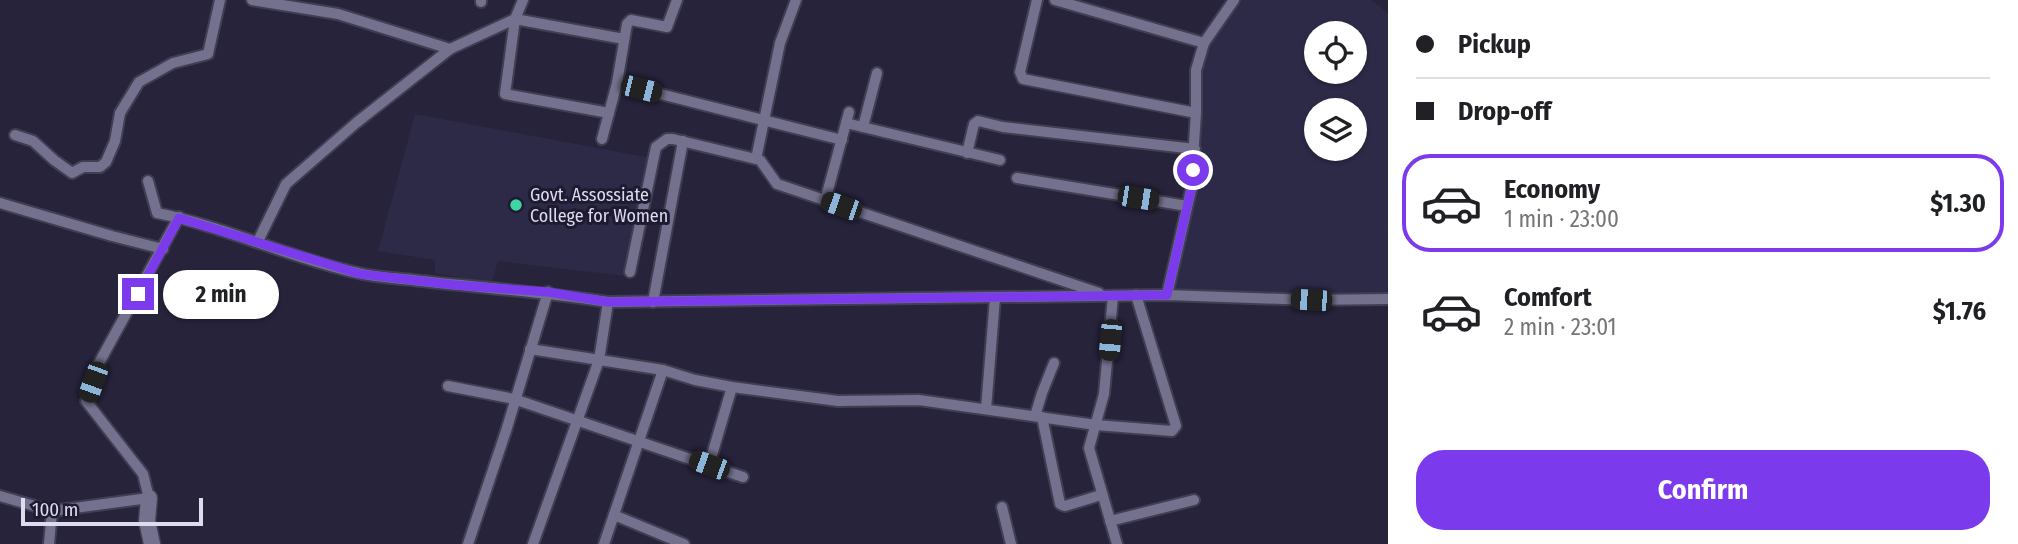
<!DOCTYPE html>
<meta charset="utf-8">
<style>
body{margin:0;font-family:"Fira Sans Condensed",sans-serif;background:#f6f6f6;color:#202124;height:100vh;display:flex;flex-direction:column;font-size:26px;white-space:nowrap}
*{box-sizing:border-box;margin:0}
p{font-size:23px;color:#757577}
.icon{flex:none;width:38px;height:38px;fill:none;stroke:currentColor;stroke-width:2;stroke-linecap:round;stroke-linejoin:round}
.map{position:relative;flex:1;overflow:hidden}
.side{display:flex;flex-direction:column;background:#fff;width:630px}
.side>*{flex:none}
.hud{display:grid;align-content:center;height:154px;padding:0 28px;background:#fff}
.tools{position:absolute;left:1304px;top:21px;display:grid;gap:14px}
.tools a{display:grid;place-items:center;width:63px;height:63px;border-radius:50%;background:#fff;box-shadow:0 2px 5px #0004;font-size:35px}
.scale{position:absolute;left:21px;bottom:18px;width:182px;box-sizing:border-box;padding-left:7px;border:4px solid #dcdcec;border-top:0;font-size:19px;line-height:24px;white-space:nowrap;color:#dcdcec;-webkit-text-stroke:5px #1d1a31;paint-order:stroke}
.end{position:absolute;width:32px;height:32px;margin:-16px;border:9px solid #7c3aed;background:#fff;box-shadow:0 0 0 4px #fff}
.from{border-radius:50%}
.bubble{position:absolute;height:49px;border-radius:24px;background:#fff;box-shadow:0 2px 5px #0004;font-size:23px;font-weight:700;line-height:49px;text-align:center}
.car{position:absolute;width:21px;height:42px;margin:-21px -10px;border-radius:9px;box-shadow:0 0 5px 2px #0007;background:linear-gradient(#222 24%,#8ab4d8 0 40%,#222 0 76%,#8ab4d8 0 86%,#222 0)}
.hud b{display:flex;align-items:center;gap:24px;height:66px;font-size:26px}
.hud b+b{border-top:2px solid #e0e0e0}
.hud i{width:18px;height:18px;background:#202124}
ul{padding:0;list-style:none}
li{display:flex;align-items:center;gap:21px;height:98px;margin:0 14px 10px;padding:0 14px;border:4px solid transparent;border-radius:28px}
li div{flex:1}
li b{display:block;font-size:26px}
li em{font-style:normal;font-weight:700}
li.current{border-color:#7c3aed}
li>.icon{width:63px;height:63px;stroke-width:1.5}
.action{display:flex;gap:14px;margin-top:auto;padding:14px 28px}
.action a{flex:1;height:80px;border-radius:28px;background:#7c3aed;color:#fff;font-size:28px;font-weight:700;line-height:80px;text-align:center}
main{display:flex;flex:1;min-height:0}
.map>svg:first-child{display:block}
.built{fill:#2d2a48;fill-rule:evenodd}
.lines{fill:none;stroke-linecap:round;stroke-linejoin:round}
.street-casing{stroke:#403e52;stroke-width:14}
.secondary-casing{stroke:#403e52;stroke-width:19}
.street{stroke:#73718e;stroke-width:10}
.secondary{stroke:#73718e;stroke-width:16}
.route{stroke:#7c3aed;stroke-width:9}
.poi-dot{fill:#3ed4a3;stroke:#1d1a31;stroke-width:2.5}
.labels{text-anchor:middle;stroke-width:6;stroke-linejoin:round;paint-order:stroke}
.poi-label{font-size:18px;fill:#dcdcec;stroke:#1d1a31;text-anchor:start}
</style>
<main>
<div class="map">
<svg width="1388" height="544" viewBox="0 0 1388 544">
<rect width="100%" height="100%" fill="#26233b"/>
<!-- built -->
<g class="built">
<path d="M1240,0h131l17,13v286l-216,-9 29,-140v-79l9,-27zM1316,33h38v39h-38zM1316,110h38v39h-38z"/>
<path d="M415,114l236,44 -26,118 -127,-15 -6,21 -15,-1 -42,-8v-13l-57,-9z"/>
</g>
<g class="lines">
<!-- street casing -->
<g class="street-casing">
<g id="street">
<path d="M252,0l86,14 112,35"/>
<path d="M1037,0l-17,72 3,7 173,34"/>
<path d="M1055,0l149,43"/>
<path d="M481,2v-2"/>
<path d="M617,83l225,57"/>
<path d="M609,113l-104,-19 10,-75 109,20"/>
<path d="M846,123l154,37"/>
<path d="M863,127l14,-54"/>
<path d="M15,135l18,6 21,19 18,13 11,-6h17l6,-5 9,-21 5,-28 19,-31 34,-19 35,-9 12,-54"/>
<path d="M602,139l15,-56 10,-59 4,-4 36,7 10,-27"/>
<path d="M967,153l7,-29 4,-3 25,6 192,22"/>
<path d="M756,159l24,-116 16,-43"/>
<path d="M1017,178l170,28"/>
<path d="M148,181l9,32c69,14 133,45 201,60 20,5 42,5 63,8 63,7 124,11 187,21l559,-7 143,5 78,-1"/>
<path d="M825,201l24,-89"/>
<path d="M0,203l112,33 51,13"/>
<path d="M258,241l28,-57 70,-61 94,-74 65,-30 8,-19"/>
<path d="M630,272l26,-125 11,-8h6l87,21 17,24 322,109"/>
<path d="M1167,295l24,-105 5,-77v-43l8,-27 30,-43"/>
<path d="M1113,296l-9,98 -15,54 28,96"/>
<path d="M653,302l30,-161"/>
<path d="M530,349l133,21 32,10 37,7 106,14 81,-1 177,25 76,6 4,-5 -40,-131"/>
<path d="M448,386l66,13 229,78"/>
<path d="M986,409l9,-111"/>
<path d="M1035,416l7,-23 12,-30"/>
<path d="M1042,417l18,87 5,2 36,-11"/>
<path d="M709,465l23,-78"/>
<path d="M0,496l52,15 97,-13 -6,-24 -57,-73 13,-38 80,-146"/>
<path d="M1002,507l9,37"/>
<path d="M614,515l70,29"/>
<path d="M1110,521l84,-21"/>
<path d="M49,544l3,-33"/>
<path d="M468,544l38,-113 42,-139"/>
<path d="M533,544l66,-184 9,-58"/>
<path d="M604,544l59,-174"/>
</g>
</g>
<!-- secondary casing -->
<g class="secondary-casing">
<path id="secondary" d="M149,498l-2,23 5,23"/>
</g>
<!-- street -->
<use href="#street" class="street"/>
<!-- secondary -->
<use href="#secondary" class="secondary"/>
</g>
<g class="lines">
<!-- route -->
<path class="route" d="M138,294l41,-76 181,56 95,11 93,7 60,10 559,-7 24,-105 2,-20"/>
</g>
<!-- markers -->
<circle class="poi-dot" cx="516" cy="205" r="7"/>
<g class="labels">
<!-- poi labels -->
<g class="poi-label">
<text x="530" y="201">Govt. Assossiate<tspan x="530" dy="21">College for Women</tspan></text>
</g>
</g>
</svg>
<div class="tools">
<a><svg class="icon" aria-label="locate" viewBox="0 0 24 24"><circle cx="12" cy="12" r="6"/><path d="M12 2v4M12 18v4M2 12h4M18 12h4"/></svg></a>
<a><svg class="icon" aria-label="layers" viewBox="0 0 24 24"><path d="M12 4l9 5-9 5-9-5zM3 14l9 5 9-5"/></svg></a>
</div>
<div class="scale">100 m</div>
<i class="end from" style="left:1193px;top:170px"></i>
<i class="end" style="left:138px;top:294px"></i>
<div class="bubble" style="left:163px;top:270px;width:116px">2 min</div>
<i class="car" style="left:641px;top:89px;rotate:104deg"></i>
<i class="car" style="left:1138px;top:198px;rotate:99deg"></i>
<i class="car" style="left:841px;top:206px;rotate:289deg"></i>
<i class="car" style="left:1311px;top:300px;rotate:273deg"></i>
<i class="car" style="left:1110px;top:340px;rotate:185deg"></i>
<i class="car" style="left:93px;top:382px;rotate:200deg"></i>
<i class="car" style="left:709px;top:465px;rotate:290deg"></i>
</div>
<section class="side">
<div class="hud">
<b><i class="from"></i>Pickup</b>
<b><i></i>Drop-off</b>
</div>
<ul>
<li class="current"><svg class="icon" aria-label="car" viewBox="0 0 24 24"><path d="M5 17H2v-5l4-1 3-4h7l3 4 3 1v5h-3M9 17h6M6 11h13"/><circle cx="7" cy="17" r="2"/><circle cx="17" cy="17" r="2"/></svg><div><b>Economy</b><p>1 min · 23:00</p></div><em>$1.30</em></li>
<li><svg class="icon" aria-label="car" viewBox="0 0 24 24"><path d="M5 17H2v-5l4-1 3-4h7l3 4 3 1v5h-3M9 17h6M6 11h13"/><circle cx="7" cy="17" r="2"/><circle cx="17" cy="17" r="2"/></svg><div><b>Comfort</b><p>2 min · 23:01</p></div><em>$1.76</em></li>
</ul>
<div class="action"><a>Confirm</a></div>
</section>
</main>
